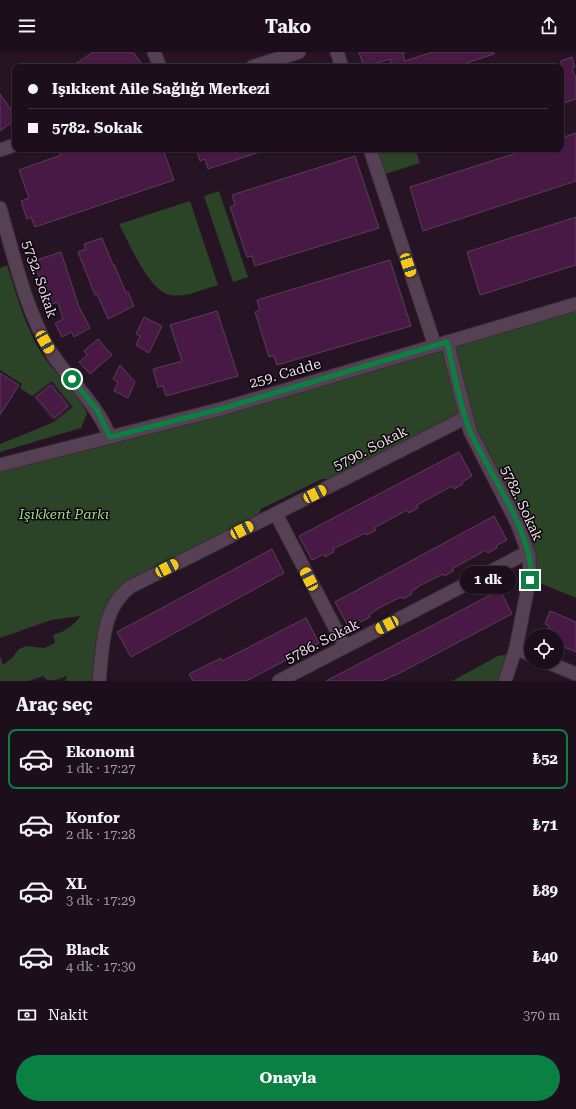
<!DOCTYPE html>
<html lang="tr">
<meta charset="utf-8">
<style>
body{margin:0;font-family:"Roboto Serif",serif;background:#291c28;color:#f1f3f6;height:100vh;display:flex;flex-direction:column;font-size:15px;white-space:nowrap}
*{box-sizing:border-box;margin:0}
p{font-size:13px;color:#a09ca3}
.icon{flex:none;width:22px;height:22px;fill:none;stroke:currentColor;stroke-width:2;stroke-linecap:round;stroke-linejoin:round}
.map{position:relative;height:629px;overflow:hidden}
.panel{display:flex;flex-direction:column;background:#1c0e1b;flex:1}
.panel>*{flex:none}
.top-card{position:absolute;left:12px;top:12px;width:552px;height:88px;border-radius:8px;box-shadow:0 1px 3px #0004,0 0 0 1px #3a2e3a;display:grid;align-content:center;height:88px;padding:0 16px;background:#1c0e1b}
.controls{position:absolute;left:524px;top:577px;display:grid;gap:8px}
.controls a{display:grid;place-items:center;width:40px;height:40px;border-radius:50%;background:#1c0e1b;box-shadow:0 1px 3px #0004,0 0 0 1px #3a2e3a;font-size:20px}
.end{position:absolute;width:18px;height:18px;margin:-9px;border:5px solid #0b8043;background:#fff;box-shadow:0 0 0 2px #fff}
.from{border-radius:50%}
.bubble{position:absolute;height:28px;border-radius:14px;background:#1c0e1b;box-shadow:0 1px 3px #0004,0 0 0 1px #3a2e3a;font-size:13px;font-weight:700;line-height:28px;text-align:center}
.car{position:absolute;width:12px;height:24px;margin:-12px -6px;border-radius:5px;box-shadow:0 0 3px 1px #0007;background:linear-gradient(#f5c518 24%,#345 0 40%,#f5c518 0 76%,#345 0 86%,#f5c518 0)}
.top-card b{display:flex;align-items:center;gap:14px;height:38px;font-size:15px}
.top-card b+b{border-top:1px solid #3a2e3a}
.top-card i{width:10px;height:10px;background:#f1f3f6}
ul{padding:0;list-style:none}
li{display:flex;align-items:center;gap:12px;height:60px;margin:0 8px 6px;padding:0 8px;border:2px solid transparent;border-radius:8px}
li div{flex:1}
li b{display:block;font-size:15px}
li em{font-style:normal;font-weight:700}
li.selected{border-color:#0b8043}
li>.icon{width:36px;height:36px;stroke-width:1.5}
h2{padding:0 16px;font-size:18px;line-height:48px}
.pay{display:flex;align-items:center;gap:10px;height:44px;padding:0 16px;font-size:15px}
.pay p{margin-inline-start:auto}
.button{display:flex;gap:8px;margin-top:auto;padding:8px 16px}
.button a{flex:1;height:46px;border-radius:24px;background:#0b8043;color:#fff;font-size:16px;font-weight:700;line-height:46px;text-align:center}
header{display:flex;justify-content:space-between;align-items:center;height:52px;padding:0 16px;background:#1c0e1b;font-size:18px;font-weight:700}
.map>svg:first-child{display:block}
.built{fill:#321a30}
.green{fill:#2b4326}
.building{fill:#491946;stroke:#574154}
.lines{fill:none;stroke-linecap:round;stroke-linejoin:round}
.minor-casing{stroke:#3a2d39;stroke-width:15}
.minor{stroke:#564054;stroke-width:13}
.route{stroke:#0b8043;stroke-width:5}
.labels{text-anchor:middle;stroke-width:3;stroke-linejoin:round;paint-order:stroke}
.street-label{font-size:14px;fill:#ecdeea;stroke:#0a0409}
.park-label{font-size:14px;font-style:italic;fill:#9bdc8d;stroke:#0a0409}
</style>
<header><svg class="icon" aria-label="menu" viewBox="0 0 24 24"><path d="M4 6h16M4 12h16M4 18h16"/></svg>Tako<svg class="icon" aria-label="share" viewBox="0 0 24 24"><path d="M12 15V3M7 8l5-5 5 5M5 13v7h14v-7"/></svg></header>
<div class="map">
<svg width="576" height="629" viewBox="0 0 576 629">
<rect width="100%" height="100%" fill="#261324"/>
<!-- built -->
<path class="built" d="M52,329l21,26 -19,15 -22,-26z"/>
<!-- green -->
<g class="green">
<path d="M377,97h38l5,14 -35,11z"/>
<path d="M219,139l29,86 -15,5 -29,-86z"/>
<path d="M190,149l28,84c-14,4 -32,13 -48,10 -21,-4 -41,-52 -51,-71z"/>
<path d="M7,213c10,31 19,65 37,92 12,18 36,37 43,57l-6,14 -81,24v-8l54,-22 19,-15 -21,-26 -20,15 -12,-8 2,-4 -22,-14v-102z"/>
<path d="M576,252v294l-41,-17 -4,-15 -66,-147 -123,61 -20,-1 -61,30 -8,16 -137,75 -17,81h-34l2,-6c-6,4 -12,6 -20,5l-4,-4 -14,5h-29v-26l3,10 9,-7 7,-9 7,-3 18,2 11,-5 -2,-8c12,-4 20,-8 27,-19l-29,4 -51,18v-173z"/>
<path d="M509,602l-9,27h-48l46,-25z"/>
</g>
<!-- building -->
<g class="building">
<path d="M93,0h40l11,15h-73z"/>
<path d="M359,0h46l-2,3 2,6 28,-9h61v2l-40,13h-62l-2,-8 -26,8z"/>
<path d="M572,5l3,10 -3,1 4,11v20l-15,5v-43z"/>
<path d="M0,42l15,21v5l-15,11z"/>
<path d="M576,81v48l-153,50 -13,-44 119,-38h32v-11z"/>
<path d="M58,97h105l11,31 -139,47 -4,-10 -4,2 -6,-18 8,-3 -10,-28 42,-15z"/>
<path d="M196,97h67v2l-55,18 -3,-10 -5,2z"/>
<path d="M355,104l24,72 -124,38 -3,-10 -5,1 -11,-32 -6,-18 5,-2 -3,-10z"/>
<path d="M576,165v48l-96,30 -13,-43z"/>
<path d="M102,186l11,27 1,-1 12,29 2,-1 6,14 -26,13 -11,-25 -2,1 -17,-43 8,-3 -2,-5z"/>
<path d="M61,200l18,55 11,21 -16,9 -3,-5 -9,5 -7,-14 8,-4 -5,-17 -10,3 -14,-44z"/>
<path d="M390,208l21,66 -134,39 -3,-9 -5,1 -14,-45 5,-2 -3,-10z"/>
<path d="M217,259l21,65 -72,20 -3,-10 -5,1 -5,-18 29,-8 -12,-36z"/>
<path d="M144,265l18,9 -13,27 -13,-8 4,-9 -4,-2z"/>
<path d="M98,287l14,16 -22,19 -11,-12 8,-7 -3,-4z"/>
<path d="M120,313l15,17 -7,16 -14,-7 4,-9 -5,-3z"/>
<path d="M0,321l19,12 -19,30z"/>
<path d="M51,333l17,21 -14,12 -18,-21z"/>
<path d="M459,400l13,24 -10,6 1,2 -9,5 -2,-3 -35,19 1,3 -9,5 -2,-3 -33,18 2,2 -10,5 -1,-2 -32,16 1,3 -9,5 -1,-3 -12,6 -13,-24z"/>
<path d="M494,464l13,24 -11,6 1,2 -9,5 -2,-3 -34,19 2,2 -10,5 -1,-2 -22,11 -10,7 1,2 -9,5 -2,-2 -22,11 -10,7 1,2 -9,5 -2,-2 -11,6 -13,-24z"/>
<path d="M272,497l12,24 -153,84 -14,-25z"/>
<path d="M500,538l12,24 -118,62v-1l-12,6h-56z"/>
<path d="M550,559l26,11v30l-19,-8v-8h-12l4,-10 -4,-2z"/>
<path d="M306,566l13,25 -73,38h-53l-4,-7 32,-16 1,3z"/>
</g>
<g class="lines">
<!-- minor casing -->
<g class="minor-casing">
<g id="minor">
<path d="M154,0l6,15"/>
<path d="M337,0l5,15"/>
<path d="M252,15l47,-15"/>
<path d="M370,97l65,197"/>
<path d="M0,98l15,-5"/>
<path d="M0,156c14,48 25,101 51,144 19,30 45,50 59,85"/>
<path d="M447,290l23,89 47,92 12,32 1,21 -14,72 -11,33"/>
<path d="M0,413l221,-56 355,-105"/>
<path d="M276,462l69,133"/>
<path d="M516,596l15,7"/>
<path d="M547,610l29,12"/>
<path d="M99,629c4,-32 2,-72 31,-94l335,-169"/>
<path d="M279,629l249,-129"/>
</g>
</g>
<!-- minor -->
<use href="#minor" class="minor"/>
</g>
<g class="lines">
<!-- route -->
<path class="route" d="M72,327l25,31 13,27 111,-28 226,-67c7,30 12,61 23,89 16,38 68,109 60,149"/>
</g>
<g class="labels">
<!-- street labels -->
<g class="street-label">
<text transform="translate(40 227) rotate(71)" y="5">5732. Sokak</text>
<text transform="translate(285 321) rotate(-16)" y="5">259. Cadde</text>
<text transform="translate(370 396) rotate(-27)" y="5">5790. Sokak</text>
<text transform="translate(522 451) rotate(65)" y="5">5782. Sokak</text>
<text transform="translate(322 589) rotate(-27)" y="5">5786. Sokak</text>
</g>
<!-- park labels -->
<g class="park-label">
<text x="64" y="467">Işıkkent Parkı</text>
</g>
</g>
</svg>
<div class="controls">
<a><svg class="icon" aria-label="locate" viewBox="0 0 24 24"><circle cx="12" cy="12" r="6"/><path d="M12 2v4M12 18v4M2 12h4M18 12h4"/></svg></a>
</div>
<i class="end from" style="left:72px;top:327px"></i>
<i class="end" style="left:530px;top:528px"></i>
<div class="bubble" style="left:460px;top:514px;width:56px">1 dk</div>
<i class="car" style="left:408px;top:213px;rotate:161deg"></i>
<i class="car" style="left:45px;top:290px;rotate:150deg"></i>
<i class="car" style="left:315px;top:442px;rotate:63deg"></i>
<i class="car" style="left:242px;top:478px;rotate:63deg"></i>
<i class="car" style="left:167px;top:516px;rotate:63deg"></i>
<i class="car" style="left:309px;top:527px;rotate:333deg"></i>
<i class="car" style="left:387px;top:573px;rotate:243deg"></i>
<div class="top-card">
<b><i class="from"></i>Işıkkent Aile Sağlığı Merkezi</b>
<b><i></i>5782. Sokak</b>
</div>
</div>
<section class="panel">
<h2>Araç seç</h2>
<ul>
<li class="selected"><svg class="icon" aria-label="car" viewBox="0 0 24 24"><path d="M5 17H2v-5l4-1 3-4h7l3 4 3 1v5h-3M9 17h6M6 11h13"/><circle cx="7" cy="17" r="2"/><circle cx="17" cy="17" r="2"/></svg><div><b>Ekonomi</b><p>1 dk · 17:27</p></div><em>₺52</em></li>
<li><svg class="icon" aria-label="car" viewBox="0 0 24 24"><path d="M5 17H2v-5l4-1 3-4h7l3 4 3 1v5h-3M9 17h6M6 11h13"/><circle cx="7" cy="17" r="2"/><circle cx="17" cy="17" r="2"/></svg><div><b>Konfor</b><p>2 dk · 17:28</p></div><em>₺71</em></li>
<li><svg class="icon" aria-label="car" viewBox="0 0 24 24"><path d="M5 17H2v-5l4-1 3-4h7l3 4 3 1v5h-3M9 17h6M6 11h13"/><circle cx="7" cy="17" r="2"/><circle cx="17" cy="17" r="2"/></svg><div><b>XL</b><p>3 dk · 17:29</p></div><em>₺89</em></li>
<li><svg class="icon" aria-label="car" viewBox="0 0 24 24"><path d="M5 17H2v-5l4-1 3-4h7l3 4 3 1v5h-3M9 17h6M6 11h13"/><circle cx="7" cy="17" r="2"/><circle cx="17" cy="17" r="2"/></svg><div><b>Black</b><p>4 dk · 17:30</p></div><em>₺40</em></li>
</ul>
<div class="pay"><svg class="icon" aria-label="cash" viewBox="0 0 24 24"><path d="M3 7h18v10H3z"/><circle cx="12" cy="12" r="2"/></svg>Nakit<p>370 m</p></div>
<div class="button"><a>Onayla</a></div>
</section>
